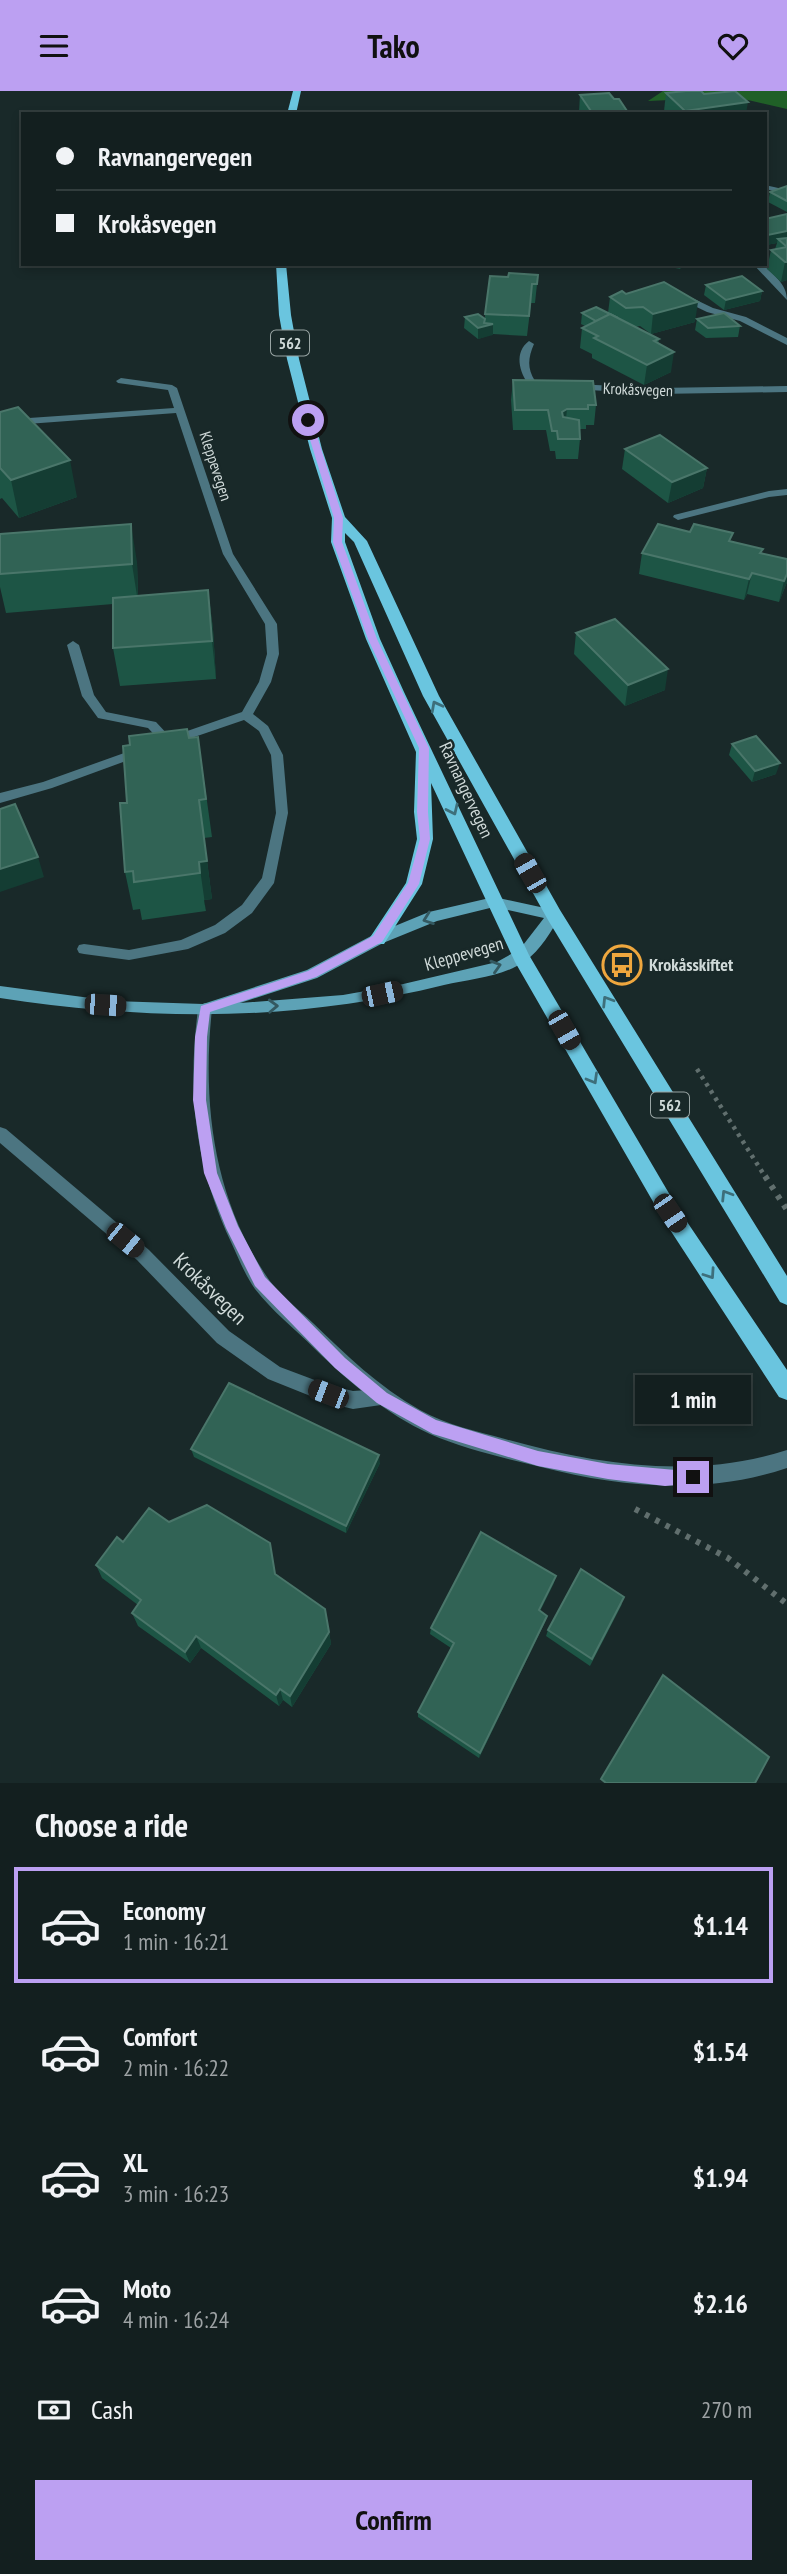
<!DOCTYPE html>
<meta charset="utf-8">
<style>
body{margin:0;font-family:"PT Sans Narrow",sans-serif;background:#1c2728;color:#f1f3f6;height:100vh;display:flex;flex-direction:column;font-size:26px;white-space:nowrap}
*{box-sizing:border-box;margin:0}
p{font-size:23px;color:#9da2a4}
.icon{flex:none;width:38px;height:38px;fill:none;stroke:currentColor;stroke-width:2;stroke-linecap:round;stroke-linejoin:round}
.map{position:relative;height:1692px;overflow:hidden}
.details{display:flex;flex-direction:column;background:#131f1f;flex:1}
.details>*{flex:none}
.hud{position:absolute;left:21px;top:21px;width:746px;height:154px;border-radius:0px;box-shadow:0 4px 10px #0003,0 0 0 2px #323d3d;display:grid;align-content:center;height:154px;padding:0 35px;background:#131f1f}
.end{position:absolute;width:32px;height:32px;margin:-16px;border:9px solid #bca0f2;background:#111;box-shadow:0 0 0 4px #111}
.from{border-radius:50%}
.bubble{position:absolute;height:49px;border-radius:0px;background:#131f1f;box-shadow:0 4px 10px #0003,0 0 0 2px #323d3d;font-size:23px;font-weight:700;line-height:49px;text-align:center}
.car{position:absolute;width:21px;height:42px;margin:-21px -10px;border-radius:9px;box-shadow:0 0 5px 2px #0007;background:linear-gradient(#222 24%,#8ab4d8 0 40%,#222 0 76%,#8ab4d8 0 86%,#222 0)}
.hud b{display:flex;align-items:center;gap:24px;height:66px;font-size:26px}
.hud b+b{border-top:2px solid #323d3d}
.hud i{width:18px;height:18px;background:#f1f3f6}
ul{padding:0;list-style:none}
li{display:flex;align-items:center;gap:21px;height:116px;margin:0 14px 10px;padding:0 21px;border:4px solid transparent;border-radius:0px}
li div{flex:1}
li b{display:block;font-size:26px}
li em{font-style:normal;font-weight:700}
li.current{border-color:#bca0f2}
li>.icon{width:63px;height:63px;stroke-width:1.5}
h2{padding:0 35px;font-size:32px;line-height:84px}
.pay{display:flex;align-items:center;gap:18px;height:77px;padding:0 35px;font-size:26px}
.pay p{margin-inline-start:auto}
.action{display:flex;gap:14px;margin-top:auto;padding:14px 35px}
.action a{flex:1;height:80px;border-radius:0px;background:#bca0f2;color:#111;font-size:28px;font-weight:700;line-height:80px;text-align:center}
header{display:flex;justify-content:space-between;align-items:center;height:91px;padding:0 35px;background:#bca0f2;color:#111;font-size:32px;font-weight:700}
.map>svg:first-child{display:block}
.forest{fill:#206027}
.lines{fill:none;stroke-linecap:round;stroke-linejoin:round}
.path-far1{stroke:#616f6e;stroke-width:4.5;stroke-dasharray:3.5 5;stroke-linecap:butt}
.path{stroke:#616f6e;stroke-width:6;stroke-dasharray:4.5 7;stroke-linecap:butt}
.lane{fill:#4c7581;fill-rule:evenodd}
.street{fill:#4c7581;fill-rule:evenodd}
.secondary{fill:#5da2b6;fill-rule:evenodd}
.primary{fill:#6ac5df;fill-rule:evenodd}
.wall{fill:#1d5545}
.shaded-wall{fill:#143d33}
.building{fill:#316355;stroke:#4a766a;stroke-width:2}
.oneway{stroke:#3d6f7b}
.oneway2{stroke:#345961}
.route{fill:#bca0f2}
.labels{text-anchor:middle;stroke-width:5;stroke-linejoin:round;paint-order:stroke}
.shield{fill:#192929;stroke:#99a5a4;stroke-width:2}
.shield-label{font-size:16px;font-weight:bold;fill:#d0dad9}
.far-street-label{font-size:16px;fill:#d0dad9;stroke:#192929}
.street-label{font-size:18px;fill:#d0dad9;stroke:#192929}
.poi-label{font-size:18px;font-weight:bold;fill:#d0dad9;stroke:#192929;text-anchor:start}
.near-street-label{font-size:21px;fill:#d0dad9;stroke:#192929}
</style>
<header><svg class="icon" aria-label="menu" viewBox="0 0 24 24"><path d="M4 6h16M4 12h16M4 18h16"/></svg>Tako<svg class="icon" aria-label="heart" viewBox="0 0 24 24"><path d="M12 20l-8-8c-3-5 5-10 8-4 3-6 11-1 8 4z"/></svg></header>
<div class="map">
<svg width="787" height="1692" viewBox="0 0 787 1692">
<rect width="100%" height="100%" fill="#192929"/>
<!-- forest -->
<path class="forest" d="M663,0h124v18l-52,-12 -87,4z"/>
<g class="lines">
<!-- path-far1 -->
<path class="path-far1" d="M697,978l69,109"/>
<!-- path -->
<g class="path">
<path d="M765,1085l22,34"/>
<path d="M635,1418l93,49 59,46"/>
</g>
<!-- lane -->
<g class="lane">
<path d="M765,94l22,5v4l-22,-5z"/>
<path d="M753,173h9c11,10 25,20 25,36z"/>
<path d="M680,204h6l27,13 33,9 41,21v7l-47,-24 -33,-9 -27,-13z"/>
<path d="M529,250l5,3c-6,14 -7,24 1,37l12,3v4l-18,-3c-10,-13 -15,-33 0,-44z"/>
<path d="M121,287l51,7 5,3 56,166 44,70 2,30 -8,28 -18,32 15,12 15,29 5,58 -14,70 -22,30 -27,20 -37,16 -59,11 -45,-6 -5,-1 -2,-4 2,-4 5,-1 45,6 52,-10 34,-15 27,-20 20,-27 14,-65 -5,-58 -12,-24 -15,-11 -76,26 -4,-1 -16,-17 -50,-10 -16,-22 -15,-51 6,-4 6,4 15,50 12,17 50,10 14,15 72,-25 17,-30 8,-28 -2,-30 -42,-70 -47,-141 -176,13v-6l174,-12 -6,-18 -50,-7 -2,-2z"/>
<path d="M575,293l82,4 130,-2v6l-130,2 -85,-5v-4z"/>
<path d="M787,398v6l-18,2 -91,23 -5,-3 1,-2 95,-24z"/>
<path d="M141,656l6,4 -2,3 -93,34 -52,15v-10l43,-11z"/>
<path d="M0,1036l6,2 143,121 80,81 51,36 48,18 25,6 29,-2 6,3 3,6 -3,6 -35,5 -25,-6 -60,-24 -51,-36 -80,-83 -137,-117z"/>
</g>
<!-- street -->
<path class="street" d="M205,912l5,2 2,4c-10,92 1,186 53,265 12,19 32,34 48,49 33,32 66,64 107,87 27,15 56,21 85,29 93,26 189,41 282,11v18c-81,27 -164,20 -246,-1 -37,-9 -77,-18 -111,-33 -44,-20 -81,-52 -115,-85 -20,-20 -43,-38 -60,-60 -10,-14 -17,-32 -24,-47 -36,-78 -44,-148 -33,-233l2,-4z"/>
<!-- secondary -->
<path class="secondary" d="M494,806l60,13 7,5c-9,15 -21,36 -36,46 -22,16 -55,18 -81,24 -150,37 -292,36 -444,13v-12l113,15 90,3 104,-34 66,-35 56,-23zM494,816l50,11 -24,31 -23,13 -98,23 -56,10 -103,8 77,-25 66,-35 54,-22z"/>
<!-- primary -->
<g class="primary">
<path d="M293,0h8l-5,23h-9z"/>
<path d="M276,173h10l5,51 8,44 23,90 23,68 22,24 72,155 121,214 227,366v29l-7,-3 -232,-382 -125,-224 -69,-154 -9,-9v9l35,97 24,53 125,263 148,252 110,163v30l-8,-3 -116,-178 -148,-257 -84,-179 2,56 -11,45 -38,60h-12l-3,-5 37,-56 11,-44 -3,-27 2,-60 -50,-113 -35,-97 1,-24 -22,-69 -23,-90 -8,-44z"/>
</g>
</g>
<!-- wall -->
<g class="wall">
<path d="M666,2l38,1 42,20h-79l-3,-3z"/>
<path d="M580,4l34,4 15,15h-49l-1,-2z"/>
<path d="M787,95v26l-19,-10 2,-10z"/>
<path d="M787,123v66l-6,2 -14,-13 4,-19 4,-1 2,-6 -11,2 -1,-1v-25z"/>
<path d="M655,173h43l-2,4 -13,-3 -3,4z"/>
<path d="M538,184l-3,28h-4l-4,33 -34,-2 -15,5 -14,-11 1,-11 20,2v-5l23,-37z"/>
<path d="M706,194l56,6 -2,10 -36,9 -20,-15z"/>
<path d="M626,203l69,28 -44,12 -11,-8 -5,1 24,12 -1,5 13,28 -27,13 -52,-27v-4l-12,-6 2,-20 3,-2 -4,-2 1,-11h26l2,-16z"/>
<path d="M697,228l43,7 -2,11 -32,1 -11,-8z"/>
<path d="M513,289l83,25 -2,20h-8v4h-6v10l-2,20h-22l-1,-8h-5l-4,-21h-33l-2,-30z"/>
<path d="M0,321l77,85 -58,21 -17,-20 -2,1z"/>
<path d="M625,358l82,19 -4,20 -35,15 -46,-34z"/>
<path d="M0,443l137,28 1,34 70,-6 5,39 3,50 -96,7 -7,-38v-44l-107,9 -6,-26z"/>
<path d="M731,450l30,12 26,29 -8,20 -32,-8 -3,6 -105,-26 3,-21z"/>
<path d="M576,542l89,57 -40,16 -51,-52z"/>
<path d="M198,646l14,100 -8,1 8,61 -8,1 2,11 -64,9 -2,-11 -7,1 -8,-38 2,-69 62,-65z"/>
<path d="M732,653l44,30 -24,8 -23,-27z"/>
<path d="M191,1358l189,14 -34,70 -152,-76z"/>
<path d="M169,1431l107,52 53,58 2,12 -39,63 -9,-7 -4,6 -78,-58 -11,15 -52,-37 -6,-13 6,-8 -36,-27 -6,-13 27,-23z"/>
<path d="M554,1492l-14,28 7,5 -2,6 -66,136 -61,-41v-5l33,-64 -21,-14 1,-6z"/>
<path d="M622,1513l-32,62 -44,-30 2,-6z"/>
</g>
<!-- shaded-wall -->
<g class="shaded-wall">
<path d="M748,11l-2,12h-62l1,-3z"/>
<path d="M787,140v10l-9,-2 -1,4 -11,2 2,-10z"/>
<path d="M785,171h2v18l-6,2z"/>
<path d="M762,200l-2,10 -36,9 2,-10z"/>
<path d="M698,211l-3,20 -44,12 2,-20z"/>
<path d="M493,233v11l-15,4v-11z"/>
<path d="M674,261l-3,20 -27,13 3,-20z"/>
<path d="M567,318l-2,20 -3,-17z"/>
<path d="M70,369l7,37 -58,21 -8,-38z"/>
<path d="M707,377l-4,20 -35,15 4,-21z"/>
<path d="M131,433l6,38 1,40 -6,-38z"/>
<path d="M752,482l-5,21 -3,6 5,-21z"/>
<path d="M787,483v8l-8,20 5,-21z"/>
<path d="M208,499l5,39 3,50 -4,-38z"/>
<path d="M668,578l-3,21 -40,16 3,-21z"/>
<path d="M780,672l-4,11 -24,8 3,-11z"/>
<path d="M199,709l13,99 -8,1 2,11 -7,-49z"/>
<path d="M38,766l6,20 -44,15v-23z"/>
<path d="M379,1364l1,8 -34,70v-7z"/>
<path d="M556,1485l-2,7 -17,34 2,-7z"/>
<path d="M547,1525l-2,6 -66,136 1,-5z"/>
<path d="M329,1541l2,12 -39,63 -2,-11z"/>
<path d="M196,1545l5,12 -11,15 -5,-11z"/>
<path d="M280,1598l3,11 -4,6 -3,-11z"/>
</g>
<!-- building -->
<g class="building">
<path d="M686,0h15l3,3 31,-3 13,11 -63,9 -19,-18z"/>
<path d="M609,2l5,6h5l10,15h-36l-13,-19z"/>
<path d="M787,95v15l-17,-9z"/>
<path d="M787,123v17l-19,4 -3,-3v-13z"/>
<path d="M787,147v9l-9,-8z"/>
<path d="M787,156v15h-2l-14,-12z"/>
<path d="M509,182l29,2 -1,9h-5l-3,32 -44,-2 5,-38 18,1z"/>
<path d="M742,185l20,15 -36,9 -20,-15z"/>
<path d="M664,191l34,20 -45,12 -10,-7 -17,1 -16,-11 12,-6 4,3z"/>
<path d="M596,216l22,11 -8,-4 -14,7 -14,-8z"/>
<path d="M724,222l16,13 -32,2 -11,-9z"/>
<path d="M478,223l7,5 -1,4 9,1 -15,4 -13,-11z"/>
<path d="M610,223l49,25 -5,2 20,11 -27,13 -53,-27 4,-2 -16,-8z"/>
<path d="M513,289l80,1 3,24h-8v4h-21l-5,3 1,5 16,3 1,19h-22l-1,-8h-5l-4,-21h-33z"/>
<path d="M18,316l52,53 -59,20 -11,-12v-56z"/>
<path d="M660,344l47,33 -35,14 -47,-33z"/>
<path d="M131,433l1,40 -132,10v-40z"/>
<path d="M658,433l32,8 4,-8 39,9 -4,8 34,8 -3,4 27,6v15l-3,7 -32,-8 -3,6 -107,-26z"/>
<path d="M208,499l4,51 -99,7v-50z"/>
<path d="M615,528l53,50 -40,16 -52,-52z"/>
<path d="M187,638l2,9 9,-1 8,62 -7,1 8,61 -8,1 1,11 -66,9 -1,-11 -8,1 -5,-69h7l-4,-57 7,-1 -1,-9z"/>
<path d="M756,645l24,27 -25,8 -23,-27z"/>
<path d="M15,713l23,53 -38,12v-60z"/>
<path d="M229,1292l150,72 -33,71 -155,-77z"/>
<path d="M207,1414l63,38 5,31 50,35 4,23 -39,64 -10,-7 -4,6 -80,-59 -11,16 -53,-39 9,-13 -45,-35 21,-28 6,5 26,-34 20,14z"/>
<path d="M481,1441l75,44 -17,34 8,6 -67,137 -62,-41 36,-69 -23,-15z"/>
<path d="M581,1478l43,28 -32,62 -44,-29z"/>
<path d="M663,1584l106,82 -14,26h-149l-5,-4z"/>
</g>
<!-- one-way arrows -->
<defs><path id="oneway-chevron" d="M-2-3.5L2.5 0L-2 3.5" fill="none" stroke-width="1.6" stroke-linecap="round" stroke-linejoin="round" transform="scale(1.75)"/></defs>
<g class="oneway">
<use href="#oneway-chevron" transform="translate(436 615) rotate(-118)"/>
<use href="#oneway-chevron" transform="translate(453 719) rotate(65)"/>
<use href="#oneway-chevron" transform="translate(607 910) rotate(-122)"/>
<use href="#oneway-chevron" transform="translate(593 988) rotate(60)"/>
<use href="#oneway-chevron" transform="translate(726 1104) rotate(-122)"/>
<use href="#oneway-chevron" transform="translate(710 1183) rotate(56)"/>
</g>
<g class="oneway2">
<use href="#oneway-chevron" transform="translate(428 828) rotate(160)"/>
<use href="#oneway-chevron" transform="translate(496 875) rotate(-17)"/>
<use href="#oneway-chevron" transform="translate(273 915) rotate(-2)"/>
</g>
<!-- route -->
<path class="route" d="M308,327l4,2 31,98 -1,24 35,97 52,109 -1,64 2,27 -11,45 -37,58 -66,35 -106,35 -3,25 -1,63 11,73 21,53 27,51 80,81 42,35 49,27 102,31 70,13 90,8 2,5 -2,6 -33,3 -57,-7 -70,-13 -105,-32 -56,-31 -42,-35 -80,-82 -29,-58 -22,-55 -11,-73 2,-63 6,-31 107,-35 65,-35 35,-53 12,-44 -3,-27 2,-64 -51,-109 -35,-97 1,-24 -30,-98z"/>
<!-- icons -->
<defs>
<g id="bus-ring" transform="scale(2.0125)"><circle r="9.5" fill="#192929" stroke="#efa73e" stroke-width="1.5"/><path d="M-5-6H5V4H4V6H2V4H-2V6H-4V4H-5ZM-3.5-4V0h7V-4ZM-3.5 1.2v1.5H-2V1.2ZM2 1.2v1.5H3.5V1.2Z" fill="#efa73e"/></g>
</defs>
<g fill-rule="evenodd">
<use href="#bus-ring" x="622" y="874"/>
</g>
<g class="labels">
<!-- shield labels -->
<g class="shield">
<rect x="271" y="239.5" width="38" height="25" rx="5"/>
<rect x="651" y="1001.5" width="38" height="25" rx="5"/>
</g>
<g class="shield-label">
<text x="290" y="258">562</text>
<text x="670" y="1020">562</text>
</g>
<!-- far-street labels -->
<g class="far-street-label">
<text transform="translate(638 298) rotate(2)" y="6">Krokåsvegen</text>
<text transform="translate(216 375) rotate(72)" y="6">Kleppevegen</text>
</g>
<!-- street labels -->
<g class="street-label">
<text transform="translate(466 699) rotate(65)" y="6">Ravnangervegen</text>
<text transform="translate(464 863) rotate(-16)" y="6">Kleppevegen</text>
</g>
<!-- poi labels -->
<g class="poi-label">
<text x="649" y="880">Krokåsskiftet</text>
</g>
<!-- near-street labels -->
<g class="near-street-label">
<text transform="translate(210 1198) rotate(44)" y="7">Krokåsvegen</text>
</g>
</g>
</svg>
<i class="end from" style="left:308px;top:329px"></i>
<i class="end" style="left:693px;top:1386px"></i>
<div class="bubble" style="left:635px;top:1284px;width:116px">1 min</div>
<i class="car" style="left:530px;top:782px;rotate:330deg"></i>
<i class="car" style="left:382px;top:903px;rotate:78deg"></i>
<i class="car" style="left:105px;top:914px;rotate:94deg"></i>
<i class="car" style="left:564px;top:939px;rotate:150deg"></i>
<i class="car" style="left:670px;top:1122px;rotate:146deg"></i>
<i class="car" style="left:125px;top:1149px;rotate:129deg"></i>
<i class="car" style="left:328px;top:1303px;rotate:291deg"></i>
<div class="hud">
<b><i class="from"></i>Ravnangervegen</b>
<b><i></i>Krokåsvegen</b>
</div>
</div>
<section class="details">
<h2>Choose a ride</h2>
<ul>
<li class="current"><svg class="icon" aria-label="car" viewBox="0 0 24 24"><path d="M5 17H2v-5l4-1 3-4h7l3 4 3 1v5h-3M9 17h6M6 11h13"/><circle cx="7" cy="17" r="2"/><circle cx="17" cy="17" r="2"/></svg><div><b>Economy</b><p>1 min · 16:21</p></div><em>$1.14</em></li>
<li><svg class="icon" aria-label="car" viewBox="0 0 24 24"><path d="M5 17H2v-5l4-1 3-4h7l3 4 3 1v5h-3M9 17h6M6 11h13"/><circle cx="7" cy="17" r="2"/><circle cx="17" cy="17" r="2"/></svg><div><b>Comfort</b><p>2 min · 16:22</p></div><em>$1.54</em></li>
<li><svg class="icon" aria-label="car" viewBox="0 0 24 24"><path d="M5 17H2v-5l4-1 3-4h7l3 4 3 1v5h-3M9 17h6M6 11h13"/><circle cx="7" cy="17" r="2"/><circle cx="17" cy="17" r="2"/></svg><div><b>XL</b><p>3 min · 16:23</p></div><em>$1.94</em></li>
<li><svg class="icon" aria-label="car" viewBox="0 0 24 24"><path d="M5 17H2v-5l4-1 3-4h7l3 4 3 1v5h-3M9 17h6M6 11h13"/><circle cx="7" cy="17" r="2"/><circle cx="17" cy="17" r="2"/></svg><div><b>Moto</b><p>4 min · 16:24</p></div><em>$2.16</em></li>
</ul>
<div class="pay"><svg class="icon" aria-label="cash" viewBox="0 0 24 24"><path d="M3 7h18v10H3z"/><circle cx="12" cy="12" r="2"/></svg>Cash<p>270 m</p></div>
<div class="action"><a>Confirm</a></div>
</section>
